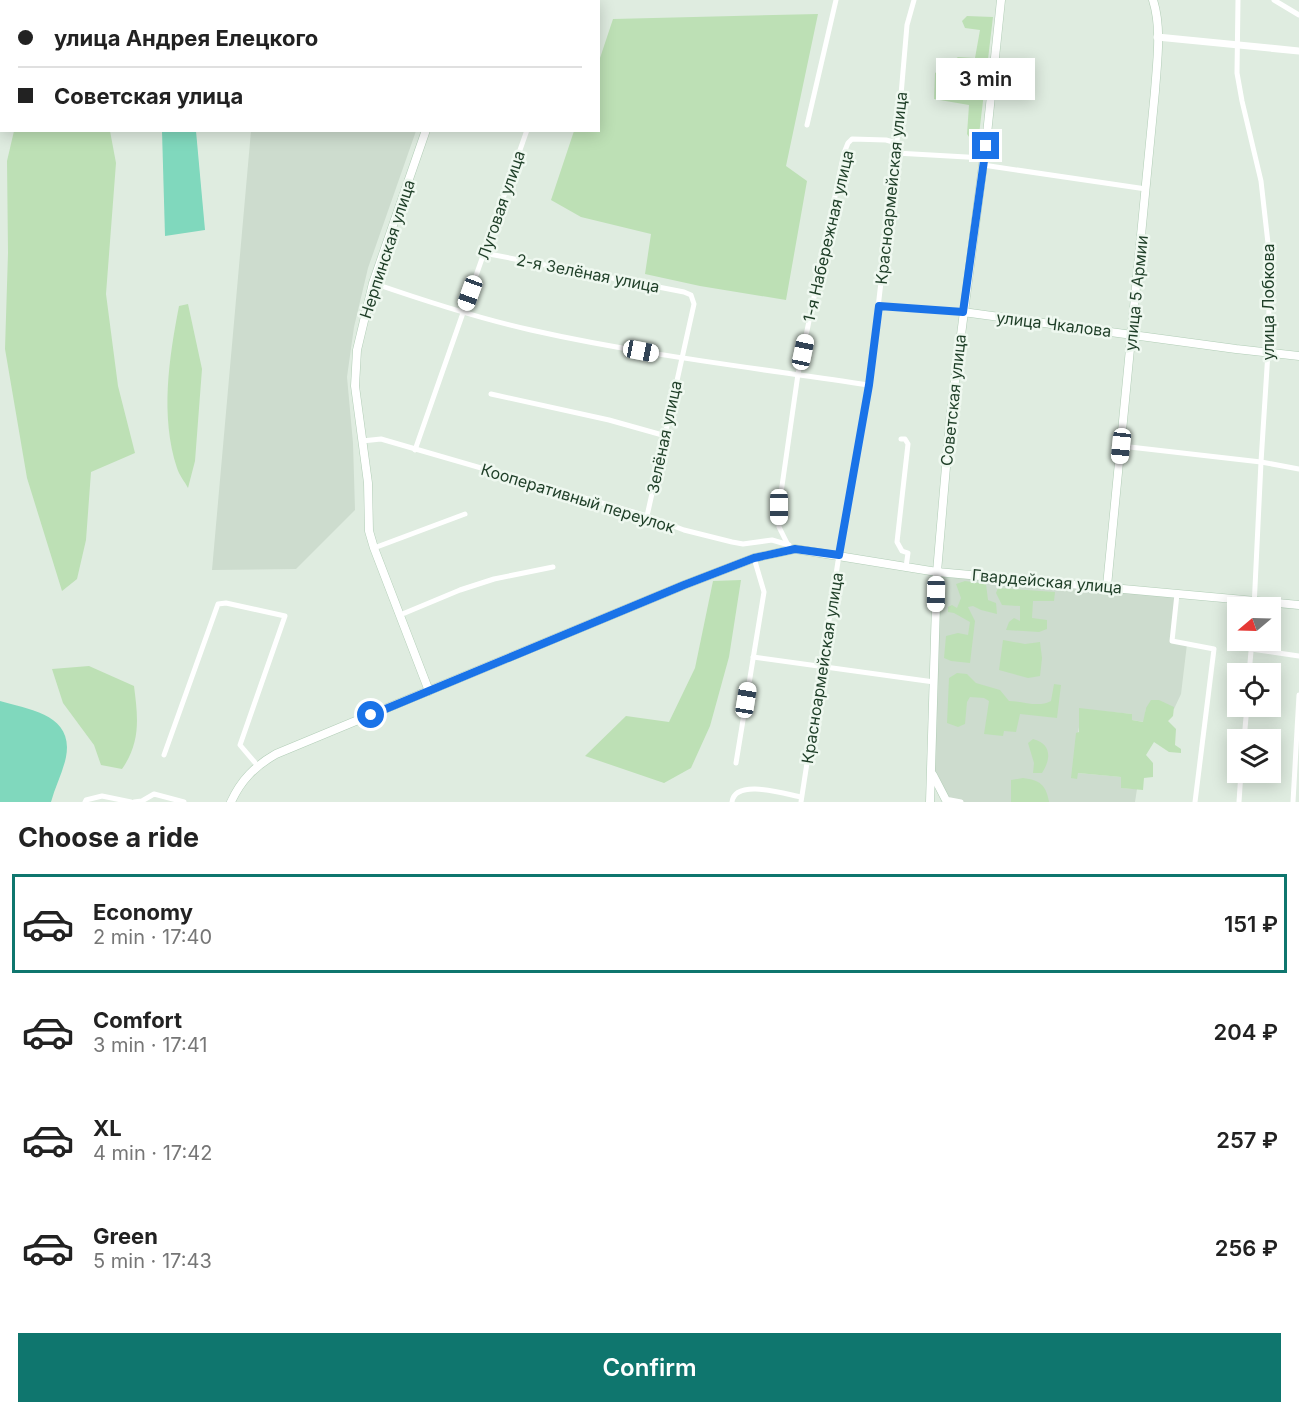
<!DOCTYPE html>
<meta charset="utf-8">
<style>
body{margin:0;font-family:Inter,sans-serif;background:#f2f2f2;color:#222;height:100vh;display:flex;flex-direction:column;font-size:22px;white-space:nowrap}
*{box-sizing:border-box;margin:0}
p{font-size:20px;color:#767676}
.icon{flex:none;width:33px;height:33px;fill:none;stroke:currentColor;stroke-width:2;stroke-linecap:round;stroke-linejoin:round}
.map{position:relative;height:802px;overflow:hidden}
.details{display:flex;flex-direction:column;background:#fff;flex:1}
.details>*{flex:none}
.top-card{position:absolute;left:0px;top:0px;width:600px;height:132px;box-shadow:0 3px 15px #0003;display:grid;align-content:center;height:132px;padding:0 18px;background:#fff}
.needle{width:39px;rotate:251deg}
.fabs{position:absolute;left:1227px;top:597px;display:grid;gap:12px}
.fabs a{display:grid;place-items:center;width:54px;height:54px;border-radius:0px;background:#fff;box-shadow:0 3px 15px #0003;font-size:30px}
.end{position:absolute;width:27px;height:27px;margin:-14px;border:8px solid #1a73e8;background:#fff;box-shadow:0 0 0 3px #fff}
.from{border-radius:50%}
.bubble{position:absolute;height:42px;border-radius:0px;background:#fff;box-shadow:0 3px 15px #0003;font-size:20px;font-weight:600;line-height:42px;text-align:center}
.car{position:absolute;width:18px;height:36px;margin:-18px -9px;border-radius:8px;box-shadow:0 0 4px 2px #0007;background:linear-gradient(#fff 24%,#345 0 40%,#fff 0 76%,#345 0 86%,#fff 0)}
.top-card b{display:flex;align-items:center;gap:21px;height:57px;font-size:22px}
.top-card b+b{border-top:2px solid #e0e0e0}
.top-card i{width:15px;height:15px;background:#222}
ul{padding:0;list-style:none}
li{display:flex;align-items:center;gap:18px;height:99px;margin:0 12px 9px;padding:0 6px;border:3px solid transparent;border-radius:0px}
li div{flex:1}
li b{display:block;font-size:22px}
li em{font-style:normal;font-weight:600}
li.current{border-color:#0f766e}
li>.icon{width:54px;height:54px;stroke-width:1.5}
h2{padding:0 18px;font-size:27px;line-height:72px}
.button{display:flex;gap:12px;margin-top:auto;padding:12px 18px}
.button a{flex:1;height:69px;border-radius:0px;background:#0f766e;color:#fff;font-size:24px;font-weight:600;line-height:69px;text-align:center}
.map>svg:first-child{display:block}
.built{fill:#cddcce}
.green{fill:#bde0b5}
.water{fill:#80d8bd}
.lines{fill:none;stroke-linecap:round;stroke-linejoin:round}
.river{stroke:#80d8bd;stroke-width:10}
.secondary-casing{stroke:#b1cdb6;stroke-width:9}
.minor{stroke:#fff;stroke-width:5}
.tertiary{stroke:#fff;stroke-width:7}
.secondary{stroke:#fff;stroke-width:8}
.route{stroke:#1a73e8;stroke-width:8}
.labels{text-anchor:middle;stroke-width:5;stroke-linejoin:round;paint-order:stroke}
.street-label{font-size:16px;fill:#1e3e27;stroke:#eff8f0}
</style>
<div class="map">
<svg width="1299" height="802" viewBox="0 0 1299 802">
<rect width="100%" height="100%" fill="#dfece0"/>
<!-- built -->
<g class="built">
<path d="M297,0h165l-166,1z"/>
<path d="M251,131h165l-48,137 -14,59 -7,50 6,66 2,67 -59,59 -84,1z"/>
<path d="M937,572l240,22 -5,47 15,3 -6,50 -7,15 -28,-1 -2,14 -12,-2v-6l-53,-5 1,12 -2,12h-1l1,40 44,4 -1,11 16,1 -2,13h-174l-16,-3 -13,-26z"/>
</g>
<!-- green -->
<g class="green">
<path d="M818,14l-32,152 21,15 -21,119 -86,-14 -55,-12 6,-40 -70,-17 -30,-17 23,-69 24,-1 1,-69 14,-42z"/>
<path d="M967,16l26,1 -15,126 -4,1 -7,-10 2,-29 -35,-6 1,-26 23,-16 17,1 5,-28 -15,-2 -3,-7z"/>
<path d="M14,131h96l6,32 -10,131 12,92 17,67 -44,19 -5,68 -9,39 -15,12 -35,-113 -22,-129 3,-96 -1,-92z"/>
<path d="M188,304l14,65 -7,92 -7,27c-3,-6 -9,-13 -11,-20 -17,-52 -8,-110 2,-162z"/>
<path d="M741,580l-12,77 -19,69 -19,42 -27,15 -79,-27 41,-40 43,6 26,-54 18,-87z"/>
<path d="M965,581l21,3 2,16 8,3 1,11 -16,-4 -8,-4 -5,1 7,14 -5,42 -19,-2 -7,-3 2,-22 12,-3 10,2 2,-13 -16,-9 -6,-1v-5l4,-2 5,3 4,-10 -5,-14z"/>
<path d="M998,588l57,4 -1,9h-21l-1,17 15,2v9l-8,3 -33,-2 3,-8 5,-4 6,3v-15l-18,-1 -6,-12z"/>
<path d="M1003,640l22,4 15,-2 2,16 -2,18 -12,2 -29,-8z"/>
<path d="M89,666l45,20c4,31 7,56 -12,83l-21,-4 -7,-20 -31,-42 -11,-34z"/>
<path d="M957,673l10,1 9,9 24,7 9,11c15,0 29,7 42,0l3,-17 7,1 -4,33 -37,-4 -4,18 -12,-1 -1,5 -19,-2 5,-33 -5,-3 -14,-1 -3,5 -2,22 -7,3 -11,-4 2,-45z"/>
<path d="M1151,700h8l15,7 -1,9 -5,5 8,8 -1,16 6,4v4l-12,-1 -15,-10 -8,13 7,8v14l-9,1 -1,12 -22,-2v-11l-43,-4 -1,6 -6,-1 5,-45 3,-1v-24l53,6v6l11,2 3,-14z"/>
<path d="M1033,739c19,5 18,20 9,34h-9l1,-10 -6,-20z"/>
<path d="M1023,778c17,2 23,7 26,24h-38v-22z"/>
</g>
<!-- water -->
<g class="water">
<path d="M162,131h34l9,99 -40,6z"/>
<path d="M0,701c31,9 74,14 66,56 -3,15 -11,30 -15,45h-51z"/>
</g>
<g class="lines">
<!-- river -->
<g class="river">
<path d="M16,2v-2"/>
<path d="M0,87l2,-9"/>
</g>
<!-- secondary casing -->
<g class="secondary-casing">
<g id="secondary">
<path d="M471,2v-2"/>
<path d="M426,130l-53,153 -16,67 -2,36 13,97 1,48 5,17 55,143"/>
<path d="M963,312l273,37 63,7"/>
<path d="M1107,586l48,-495c2,-29 7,-63 -2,-91"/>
<path d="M933,775l14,27"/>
<path d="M231,802c10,-22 24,-36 45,-48l408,-169 70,-27 41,-9 142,23 362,33"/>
<path d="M930,802l7,-230 13,-152 37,-286 14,-134"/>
</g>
</g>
<!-- minor -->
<g class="minor">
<path d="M1238,0l-1,73 5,28 19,80 9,80 -2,91 -7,110 -7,146"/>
<path d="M1274,0l25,15"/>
<path d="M571,2l1,-2"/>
<path d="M807,125l29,-125"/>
<path d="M896,153l88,5"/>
<path d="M983,165l163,24"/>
<path d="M484,253l200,39 7,3 3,9 -47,212"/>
<path d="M373,283c52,18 104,35 158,47 111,25 225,38 338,55"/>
<path d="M879,306l84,6"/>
<path d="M491,394l118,26 57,16"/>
<path d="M901,439h4l3,5 -11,98 5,9 6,2 -2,14"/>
<path d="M362,441l19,-2 266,77 37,14 48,12 11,2 29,-4 17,5"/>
<path d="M1121,446l140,16 38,7"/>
<path d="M415,450l112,-320"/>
<path d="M788,545l-9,-18v-20l19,-133 46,-221 4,-10 4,-4 34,1 11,3"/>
<path d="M374,548l91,-34"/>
<path d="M1177,594l-5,47 42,8 -19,153"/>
<path d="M400,615l60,-25 34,-11 59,-12"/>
<path d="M1251,649l48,7"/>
<path d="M753,657l181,25"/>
<path d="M1249,674l3,-34"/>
<path d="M1244,740l3,-34"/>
<path d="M164,755l54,-151 8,-1 59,13 -45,129 17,20"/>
<path d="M736,763l28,-171 -10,-34"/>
<path d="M945,799l16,3"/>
<path d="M85,802l1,-2 16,-4 29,6"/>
<path d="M134,802l8,-1 12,-7 30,8"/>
<path d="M732,802c3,-24 53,-8 69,-5"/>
<path d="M801,802l38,-247 30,-170 27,-232 11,-128 7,-25"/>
<path d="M1239,802l2,-30"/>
<path d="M1293,802l6,-107"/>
</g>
<!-- tertiary -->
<path class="tertiary" d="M1157,37l142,14"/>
<!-- secondary -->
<use href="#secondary" class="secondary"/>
</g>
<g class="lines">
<!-- route -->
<path class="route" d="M371,715l313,-130 70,-27 41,-9 44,6 30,-170 10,-79 84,6 23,-166"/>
</g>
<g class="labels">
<!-- street labels -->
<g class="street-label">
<text transform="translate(891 188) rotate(-84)" y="6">Красноармейская улица</text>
<text transform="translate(501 205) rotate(-71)" y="6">Луговая улица</text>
<text transform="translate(828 236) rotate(-77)" y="6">1-я Набережная улица</text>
<text transform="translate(387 249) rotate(-72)" y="6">Нерпинская улица</text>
<text transform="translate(588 273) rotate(11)" y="6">2-я Зелёная улица</text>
<text transform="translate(1136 293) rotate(-84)" y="6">улица 5 Армии</text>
<text transform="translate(1268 302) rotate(-90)" y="6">улица Лобкова</text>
<text transform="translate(1054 324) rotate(7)" y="6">улица Чкалова</text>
<text transform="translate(953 400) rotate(-84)" y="6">Советская улица</text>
<text transform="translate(664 437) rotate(-78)" y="6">Зелёная улица</text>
<text transform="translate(578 498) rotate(17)" y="6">Кооперативный переулок</text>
<text transform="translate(1047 581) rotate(5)" y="6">Гвардейская улица</text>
<text transform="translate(822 668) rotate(-81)" y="6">Красноармейская улица</text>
</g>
</g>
</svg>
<div class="fabs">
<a><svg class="needle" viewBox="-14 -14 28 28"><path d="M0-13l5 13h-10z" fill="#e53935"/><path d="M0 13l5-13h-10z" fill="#767676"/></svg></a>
<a><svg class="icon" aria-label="locate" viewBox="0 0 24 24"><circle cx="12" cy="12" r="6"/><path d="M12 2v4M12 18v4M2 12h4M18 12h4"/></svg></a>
<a><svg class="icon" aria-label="layers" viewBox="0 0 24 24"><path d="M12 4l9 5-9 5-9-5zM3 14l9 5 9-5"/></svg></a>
</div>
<i class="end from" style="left:371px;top:715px"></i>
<i class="end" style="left:986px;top:146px"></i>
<div class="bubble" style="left:936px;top:58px;width:99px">3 min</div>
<i class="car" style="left:470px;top:293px;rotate:200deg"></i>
<i class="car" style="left:641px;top:351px;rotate:101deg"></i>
<i class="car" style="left:803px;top:352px;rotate:12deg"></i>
<i class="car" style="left:1121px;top:446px;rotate:186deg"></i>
<i class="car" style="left:779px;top:507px;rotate:180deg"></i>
<i class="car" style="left:936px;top:594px;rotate:181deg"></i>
<i class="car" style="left:746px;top:700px;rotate:9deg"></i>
<div class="top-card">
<b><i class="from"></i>улица Андрея Елецкого</b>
<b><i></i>Советская улица</b>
</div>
</div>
<section class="details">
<h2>Choose a ride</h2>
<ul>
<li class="current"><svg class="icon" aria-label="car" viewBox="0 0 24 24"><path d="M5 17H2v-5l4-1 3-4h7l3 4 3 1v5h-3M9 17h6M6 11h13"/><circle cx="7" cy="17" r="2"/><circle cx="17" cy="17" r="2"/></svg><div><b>Economy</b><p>2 min · 17:40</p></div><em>151 ₽</em></li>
<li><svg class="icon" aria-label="car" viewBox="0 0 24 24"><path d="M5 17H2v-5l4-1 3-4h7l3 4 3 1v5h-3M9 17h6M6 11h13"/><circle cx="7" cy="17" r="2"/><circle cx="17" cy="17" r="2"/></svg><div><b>Comfort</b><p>3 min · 17:41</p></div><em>204 ₽</em></li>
<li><svg class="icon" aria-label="car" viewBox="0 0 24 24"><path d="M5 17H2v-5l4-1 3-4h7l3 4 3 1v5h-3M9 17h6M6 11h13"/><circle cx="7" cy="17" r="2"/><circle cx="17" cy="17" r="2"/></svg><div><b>XL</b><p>4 min · 17:42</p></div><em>257 ₽</em></li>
<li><svg class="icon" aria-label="car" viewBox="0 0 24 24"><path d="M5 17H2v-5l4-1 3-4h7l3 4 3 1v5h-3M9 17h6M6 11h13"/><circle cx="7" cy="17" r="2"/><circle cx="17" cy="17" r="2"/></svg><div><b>Green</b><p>5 min · 17:43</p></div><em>256 ₽</em></li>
</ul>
<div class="button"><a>Confirm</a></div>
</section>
